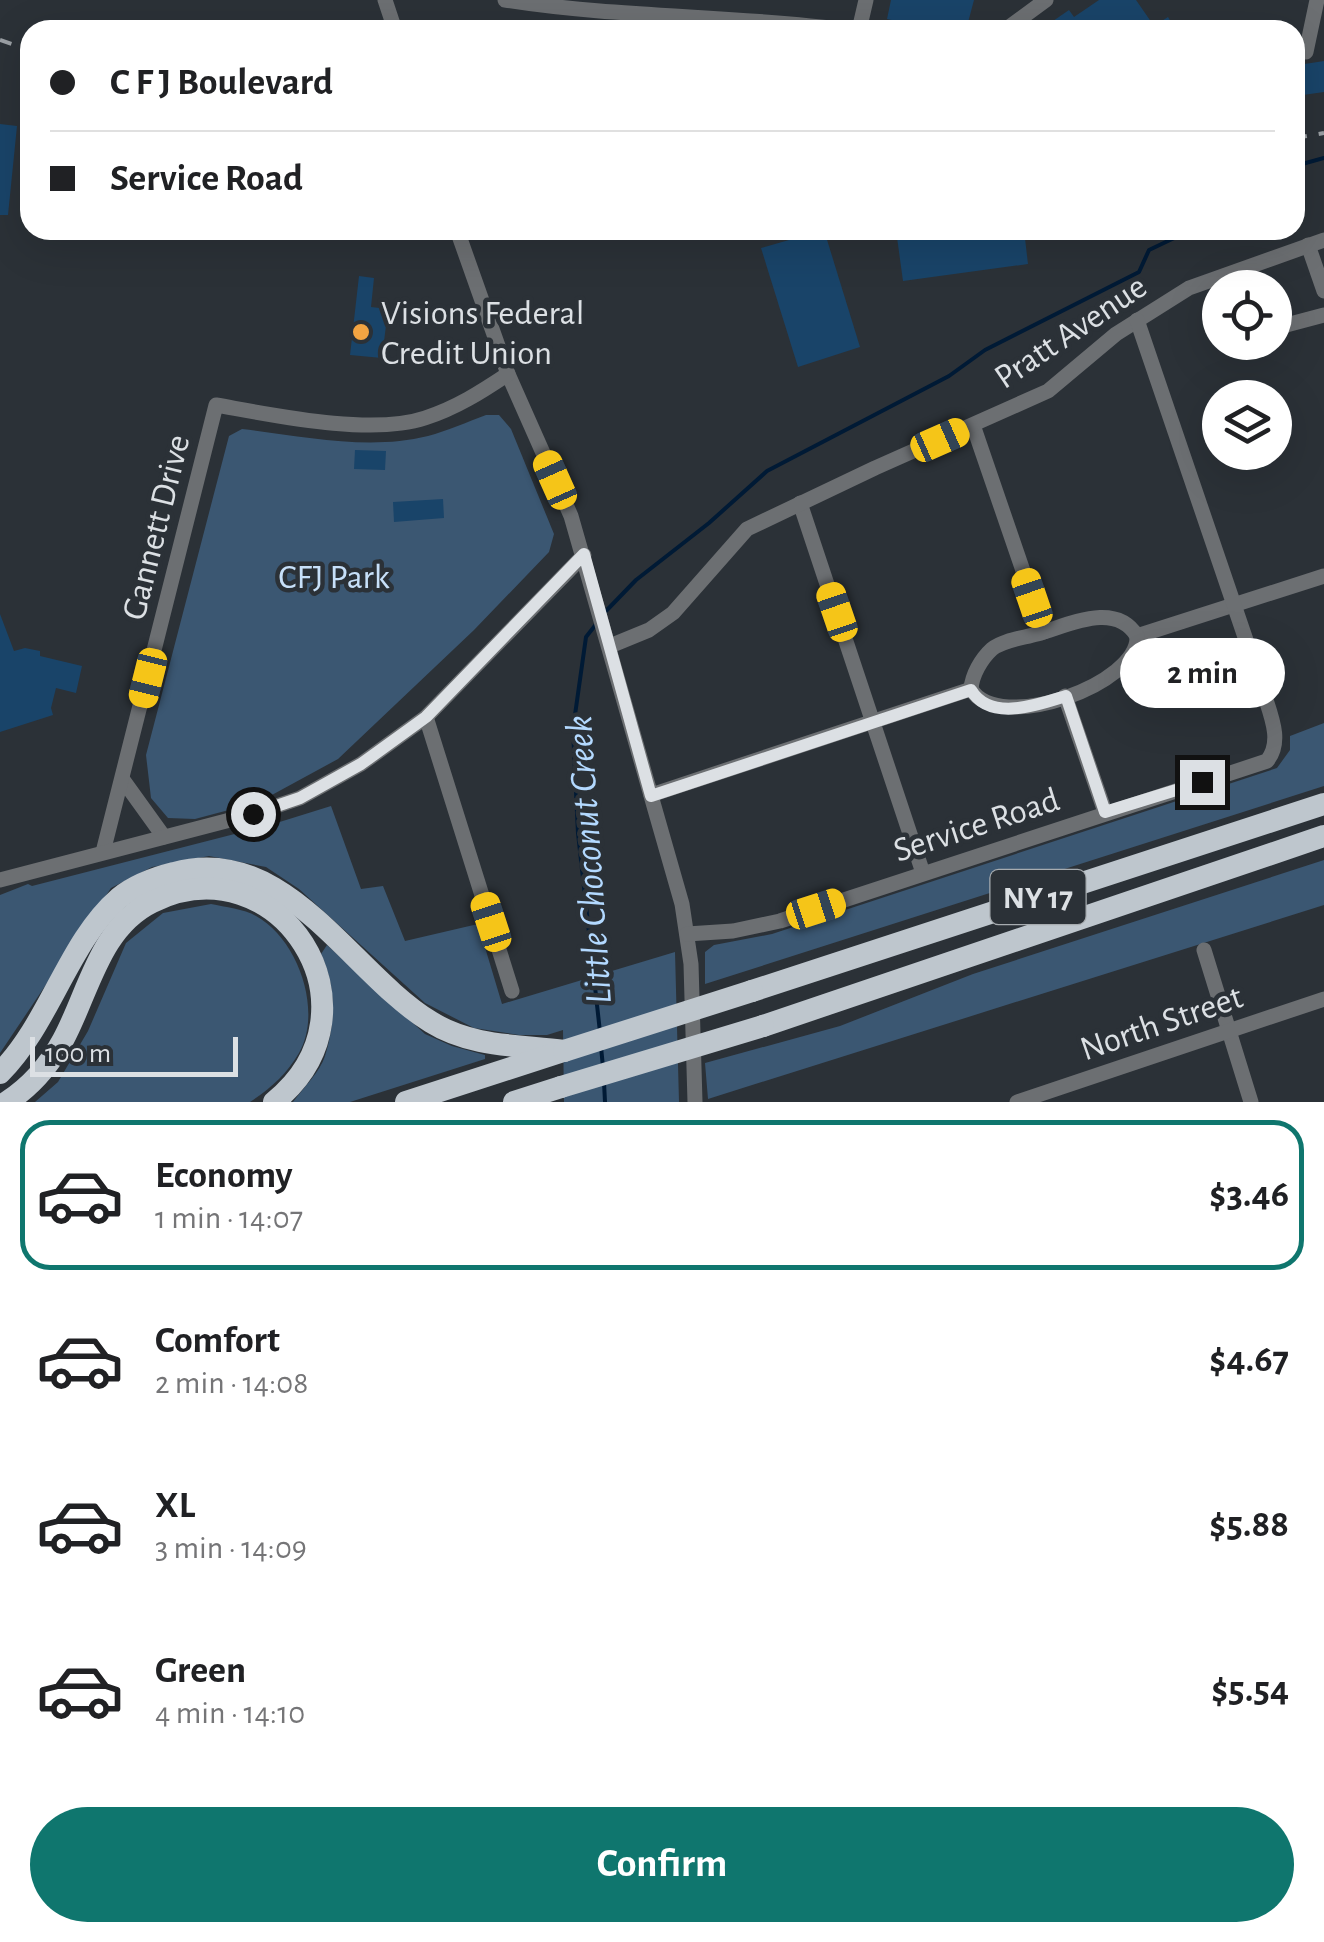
<!DOCTYPE html>
<meta charset="utf-8">
<style>
body{margin:0;font-family:"Alegreya Sans",sans-serif;background:#f6f6f6;color:#202124;height:100vh;display:flex;flex-direction:column;font-size:38px;white-space:nowrap}
*{box-sizing:border-box;margin:0}
p{font-size:32px;color:#757577}
.icon{flex:none;width:55px;height:55px;fill:none;stroke:currentColor;stroke-width:2;stroke-linecap:round;stroke-linejoin:round}
.map{position:relative;height:1102px;overflow:hidden}
.panel{display:flex;flex-direction:column;background:#fff;flex:1}
.panel>*{flex:none}
.banner{position:absolute;left:20px;top:20px;width:1285px;height:220px;border-radius:30px;box-shadow:0 10px 40px #0002;display:grid;align-content:center;height:220px;padding:0 30px;background:#fff}
.controls{position:absolute;left:1202px;top:270px;display:grid;gap:20px}
.controls a{display:grid;place-items:center;width:90px;height:90px;border-radius:50%;background:#fff;box-shadow:0 10px 40px #0002;font-size:50px}
.scale{position:absolute;left:30px;bottom:25px;width:208px;box-sizing:border-box;padding-left:10px;border:5px solid #dce0e4;border-top:0;font-size:28px;line-height:35px;white-space:nowrap;color:#dce0e4;-webkit-text-stroke:8px #2b3137;paint-order:stroke}
.end{position:absolute;width:45px;height:45px;margin:-22px;border:12px solid #dce0e4;background:#111;box-shadow:0 0 0 5px #111}
.from{border-radius:50%}
.bubble{position:absolute;height:70px;border-radius:35px;background:#fff;box-shadow:0 10px 40px #0002;font-size:32px;font-weight:700;line-height:70px;text-align:center}
.car{position:absolute;width:30px;height:60px;margin:-30px -15px;border-radius:12px;box-shadow:0 0 8px 2px #0007;background:linear-gradient(#f5c518 24%,#345 0 40%,#f5c518 0 76%,#345 0 86%,#f5c518 0)}
.banner b{display:flex;align-items:center;gap:35px;height:95px;font-size:38px}
.banner b+b{border-top:2px solid #e0e0e0}
.banner i{width:25px;height:25px;background:#202124}
ul{padding:18px 0 0;list-style:none}
li{display:flex;align-items:center;gap:30px;height:150px;margin:0 20px 15px;padding:0 10px;border:5px solid transparent;border-radius:30px}
li div{flex:1}
li b{display:block;font-size:38px}
li em{font-style:normal;font-weight:700}
li.selected{border-color:#0f766e}
li>.icon{width:90px;height:90px;stroke-width:1.5}
.button{display:flex;gap:20px;margin-top:auto;padding:20px 30px}
.button a{flex:1;height:115px;border-radius:60px;background:#0f766e;color:#fff;font-size:40px;font-weight:700;line-height:115px;text-align:center}
.map>svg:first-child{display:block}
.green{fill:#3b5772}
.lines{fill:none;stroke-linecap:round;stroke-linejoin:round}
.stream{stroke:#001a35;stroke-width:4}
.building{fill:#194469}
.minor{stroke:#6c6f72;stroke-width:15}
.highway{stroke:#bec6cd;stroke-width:22}
.rail{stroke:#9a9fa4;stroke-width:4;stroke-dasharray:12 12;stroke-linecap:butt}
.highway-bridge{stroke:#bec6cd;stroke-width:22}
.route{stroke:#dce0e4;stroke-width:12}
.poi-dot{fill:#f3a442;stroke:#2b3137;stroke-width:4}
.labels{text-anchor:middle;stroke-width:9;stroke-linejoin:round;paint-order:stroke}
.shield{fill:#2b3137;stroke:#a7acb0;stroke-width:2.5}
.shield-label{font-size:32px;font-weight:bold;fill:#dce0e4}
.poi-label{font-size:35px;fill:#dce0e4;stroke:#2b3137;text-anchor:start}
.street-label{font-size:35px;fill:#dce0e4;stroke:#2b3137}
.park-label{font-size:35px;fill:#c7e0f9;stroke:#2b3137}
.water-label{font-size:38px;font-style:italic;fill:#b3d9ff;stroke:#2b3137}
</style>
<div class="map">
<svg width="1324" height="1102" viewBox="0 0 1324 1102">
<rect width="100%" height="100%" fill="#2b3137"/>
<!-- green -->
<g class="green">
<path d="M486,415h13l12,14 43,105 -5,18 -75,78 -136,129 -79,43 -64,17 -27,-1 -17,-20 -5,-43 83,-319 13,-7c60,7 126,22 186,7 19,-5 39,-14 58,-21z"/>
<path d="M1324,723v63l-619,198v-32l9,-7 58,-11 505,-166 13,-18v-14z"/>
<path d="M331,806l30,83 22,-3 22,55 73,-17 24,80 173,-52 4,150h-115l-1,-72 -16,5h-28l-45,-7 -49,-25 -126,-114 -33,-22 -57,-11 -57,11 -41,21 -111,165v-158l28,-11 4,2 238,-61z"/>
<path d="M1324,860v45l-616,194 -3,-36 135,-37 133,-52z"/>
<path d="M211,904c14,3 33,5 45,12 42,23 67,95 43,137 -13,22 -28,35 -49,49h-215l23,-20 30,-51 38,-88 37,-30z"/>
<path d="M327,945l98,89 27,12 33,9v4l-135,43h-57c10,-14 27,-30 32,-46 11,-34 11,-70 -4,-102z"/>
</g>
<g class="lines">
<!-- stream -->
<g class="stream">
<path d="M1295,166l29,-8"/>
<path d="M606,611l30,-31 73,-57 58,-52 182,-95 36,-26 154,-78 10,-22 42,-20"/>
<path d="M597,623l-11,14 -13,92 5,104 22,199"/>
<path d="M601,1047l2,20"/>
<path d="M604,1082l1,20"/>
</g>
</g>
<!-- building -->
<g class="building">
<path d="M891,0h83l-8,30 -28,-5 -3,5 -48,-11z"/>
<path d="M1099,0h37l18,26 14,-9 8,13h-136l29,-20 5,7z"/>
<path d="M1324,61v31l-21,3 -5,-30z"/>
<path d="M0,124l17,2 -9,89h-8z"/>
<path d="M824,230l36,117 -62,20 -37,-119z"/>
<path d="M896,230h128l4,34 -125,17z"/>
<path d="M359,276l15,2 -3,29 17,2 -6,49 -32,-3z"/>
<path d="M355,450l31,1 -1,19 -31,-1z"/>
<path d="M443,499l1,19 -50,4 -1,-20z"/>
<path d="M0,614l14,37 11,-3 15,3v5l42,10 -6,27 -20,-5 -5,20 2,7 -53,17z"/>
</g>
<g class="lines">
<!-- minor -->
<g class="minor">
<path d="M385,0l10,30"/>
<path d="M505,0c113,18 229,15 343,30"/>
<path d="M859,30l7,-30"/>
<path d="M1005,30l41,-30"/>
<path d="M1306,52l11,-52"/>
<path d="M457,230l51,144 63,142 111,388 9,60 4,138"/>
<path d="M1308,245l16,46"/>
<path d="M1275,328l49,-13"/>
<path d="M973,425l71,207"/>
<path d="M800,503l123,370"/>
<path d="M1137,636l187,-60"/>
<path d="M610,646l39,-16 24,-17 74,-84 128,-61 173,-77 68,-57 73,-46 135,-48"/>
<path d="M971,689c27,46 169,-5 166,-53"/>
<path d="M971,689c1,-14 10,-30 21,-40 11,-9 31,-11 45,-15 30,-8 78,-34 100,2"/>
<path d="M1065,696l40,116"/>
<path d="M426,717l86,274"/>
<path d="M123,780l41,57"/>
<path d="M651,795l320,-106"/>
<path d="M103,852l113,-447c57,10 155,31 209,13 31,-10 56,-26 83,-44"/>
<path d="M0,880l253,-66 47,-16 61,-34 65,-47 158,-162"/>
<path d="M687,934l46,-3 47,-10 487,-160c17,-21 2,-49 -5,-74l-125,-367"/>
<path d="M1204,950l47,152"/>
<path d="M1017,1102l307,-103"/>
</g>
<!-- highway -->
<g class="highway">
<path d="M752,991l572,-187"/>
<path d="M763,1026l561,-190"/>
<path d="M0,1073c50,-50 68,-131 119,-175 16,-13 35,-20 55,-25 111,-31 176,100 257,149 40,25 87,23 133,29"/>
<path d="M7,1102c23,-15 43,-38 56,-62 26,-48 36,-112 89,-138 126,-62 237,107 122,200"/>
<path d="M406,1102l154,-50"/>
<path d="M514,1102l47,-15"/>
</g>
<!-- rail -->
<g class="rail">
<path d="M0,40l30,10"/>
<path d="M1295,138l29,-5"/>
</g>
<!-- highway-bridge -->
<g class="highway-bridge">
<path d="M564,1051l188,-60"/>
<path d="M561,1087l202,-61"/>
</g>
</g>
<g class="lines">
<!-- route -->
<path class="route" d="M253,814l47,-16 61,-34 65,-47 158,-163 67,242 320,-106c19,32 66,15 95,6l39,116 97,-30"/>
</g>
<!-- markers -->
<circle class="poi-dot" cx="361" cy="332" r="10"/>
<g class="labels">
<!-- shield labels -->
<rect class="shield" x="990.5" y="870" width="95" height="54" rx="8"/>
<g class="shield-label">
<text x="1038" y="908">NY 17</text>
</g>
<!-- poi labels -->
<g class="poi-label">
<text x="381" y="324">Visions Federal<tspan x="381" dy="40">Credit Union</tspan></text>
</g>
<!-- street labels -->
<g class="street-label">
<text transform="translate(1070 331) rotate(-34)" y="12">Pratt Avenue</text>
<text transform="translate(155 527) rotate(-76)" y="12">Gannett Drive</text>
<text transform="translate(976 824) rotate(-18)" y="12">Service Road</text>
<text transform="translate(1161 1022) rotate(-19)" y="12">North Street</text>
</g>
<!-- park labels -->
<g class="park-label">
<text x="334" y="588">CFJ Park</text>
</g>
<!-- water labels -->
<g class="water-label">
<text transform="translate(588 860) rotate(-94)" y="13">Little Choconut Creek</text>
</g>
</g>
</svg>
<div class="controls">
<a><svg class="icon" aria-label="locate" viewBox="0 0 24 24"><circle cx="12" cy="12" r="6"/><path d="M12 2v4M12 18v4M2 12h4M18 12h4"/></svg></a>
<a><svg class="icon" aria-label="layers" viewBox="0 0 24 24"><path d="M12 4l9 5-9 5-9-5zM3 14l9 5 9-5"/></svg></a>
</div>
<div class="scale">100 m</div>
<i class="end from" style="left:253px;top:814px"></i>
<i class="end" style="left:1202px;top:782px"></i>
<div class="bubble" style="left:1120px;top:638px;width:165px">2 min</div>
<i class="car" style="left:940px;top:440px;rotate:66deg"></i>
<i class="car" style="left:555px;top:480px;rotate:336deg"></i>
<i class="car" style="left:1032px;top:598px;rotate:341deg"></i>
<i class="car" style="left:837px;top:612px;rotate:341deg"></i>
<i class="car" style="left:148px;top:678px;rotate:194deg"></i>
<i class="car" style="left:816px;top:909px;rotate:72deg"></i>
<i class="car" style="left:491px;top:922px;rotate:342deg"></i>
<div class="banner">
<b><i class="from"></i>C F J Boulevard</b>
<b><i></i>Service Road</b>
</div>
</div>
<section class="panel">
<ul>
<li class="selected"><svg class="icon" aria-label="car" viewBox="0 0 24 24"><path d="M5 17H2v-5l4-1 3-4h7l3 4 3 1v5h-3M9 17h6M6 11h13"/><circle cx="7" cy="17" r="2"/><circle cx="17" cy="17" r="2"/></svg><div><b>Economy</b><p>1 min · 14:07</p></div><em>$3.46</em></li>
<li><svg class="icon" aria-label="car" viewBox="0 0 24 24"><path d="M5 17H2v-5l4-1 3-4h7l3 4 3 1v5h-3M9 17h6M6 11h13"/><circle cx="7" cy="17" r="2"/><circle cx="17" cy="17" r="2"/></svg><div><b>Comfort</b><p>2 min · 14:08</p></div><em>$4.67</em></li>
<li><svg class="icon" aria-label="car" viewBox="0 0 24 24"><path d="M5 17H2v-5l4-1 3-4h7l3 4 3 1v5h-3M9 17h6M6 11h13"/><circle cx="7" cy="17" r="2"/><circle cx="17" cy="17" r="2"/></svg><div><b>XL</b><p>3 min · 14:09</p></div><em>$5.88</em></li>
<li><svg class="icon" aria-label="car" viewBox="0 0 24 24"><path d="M5 17H2v-5l4-1 3-4h7l3 4 3 1v5h-3M9 17h6M6 11h13"/><circle cx="7" cy="17" r="2"/><circle cx="17" cy="17" r="2"/></svg><div><b>Green</b><p>4 min · 14:10</p></div><em>$5.54</em></li>
</ul>
<div class="button"><a>Confirm</a></div>
</section>
